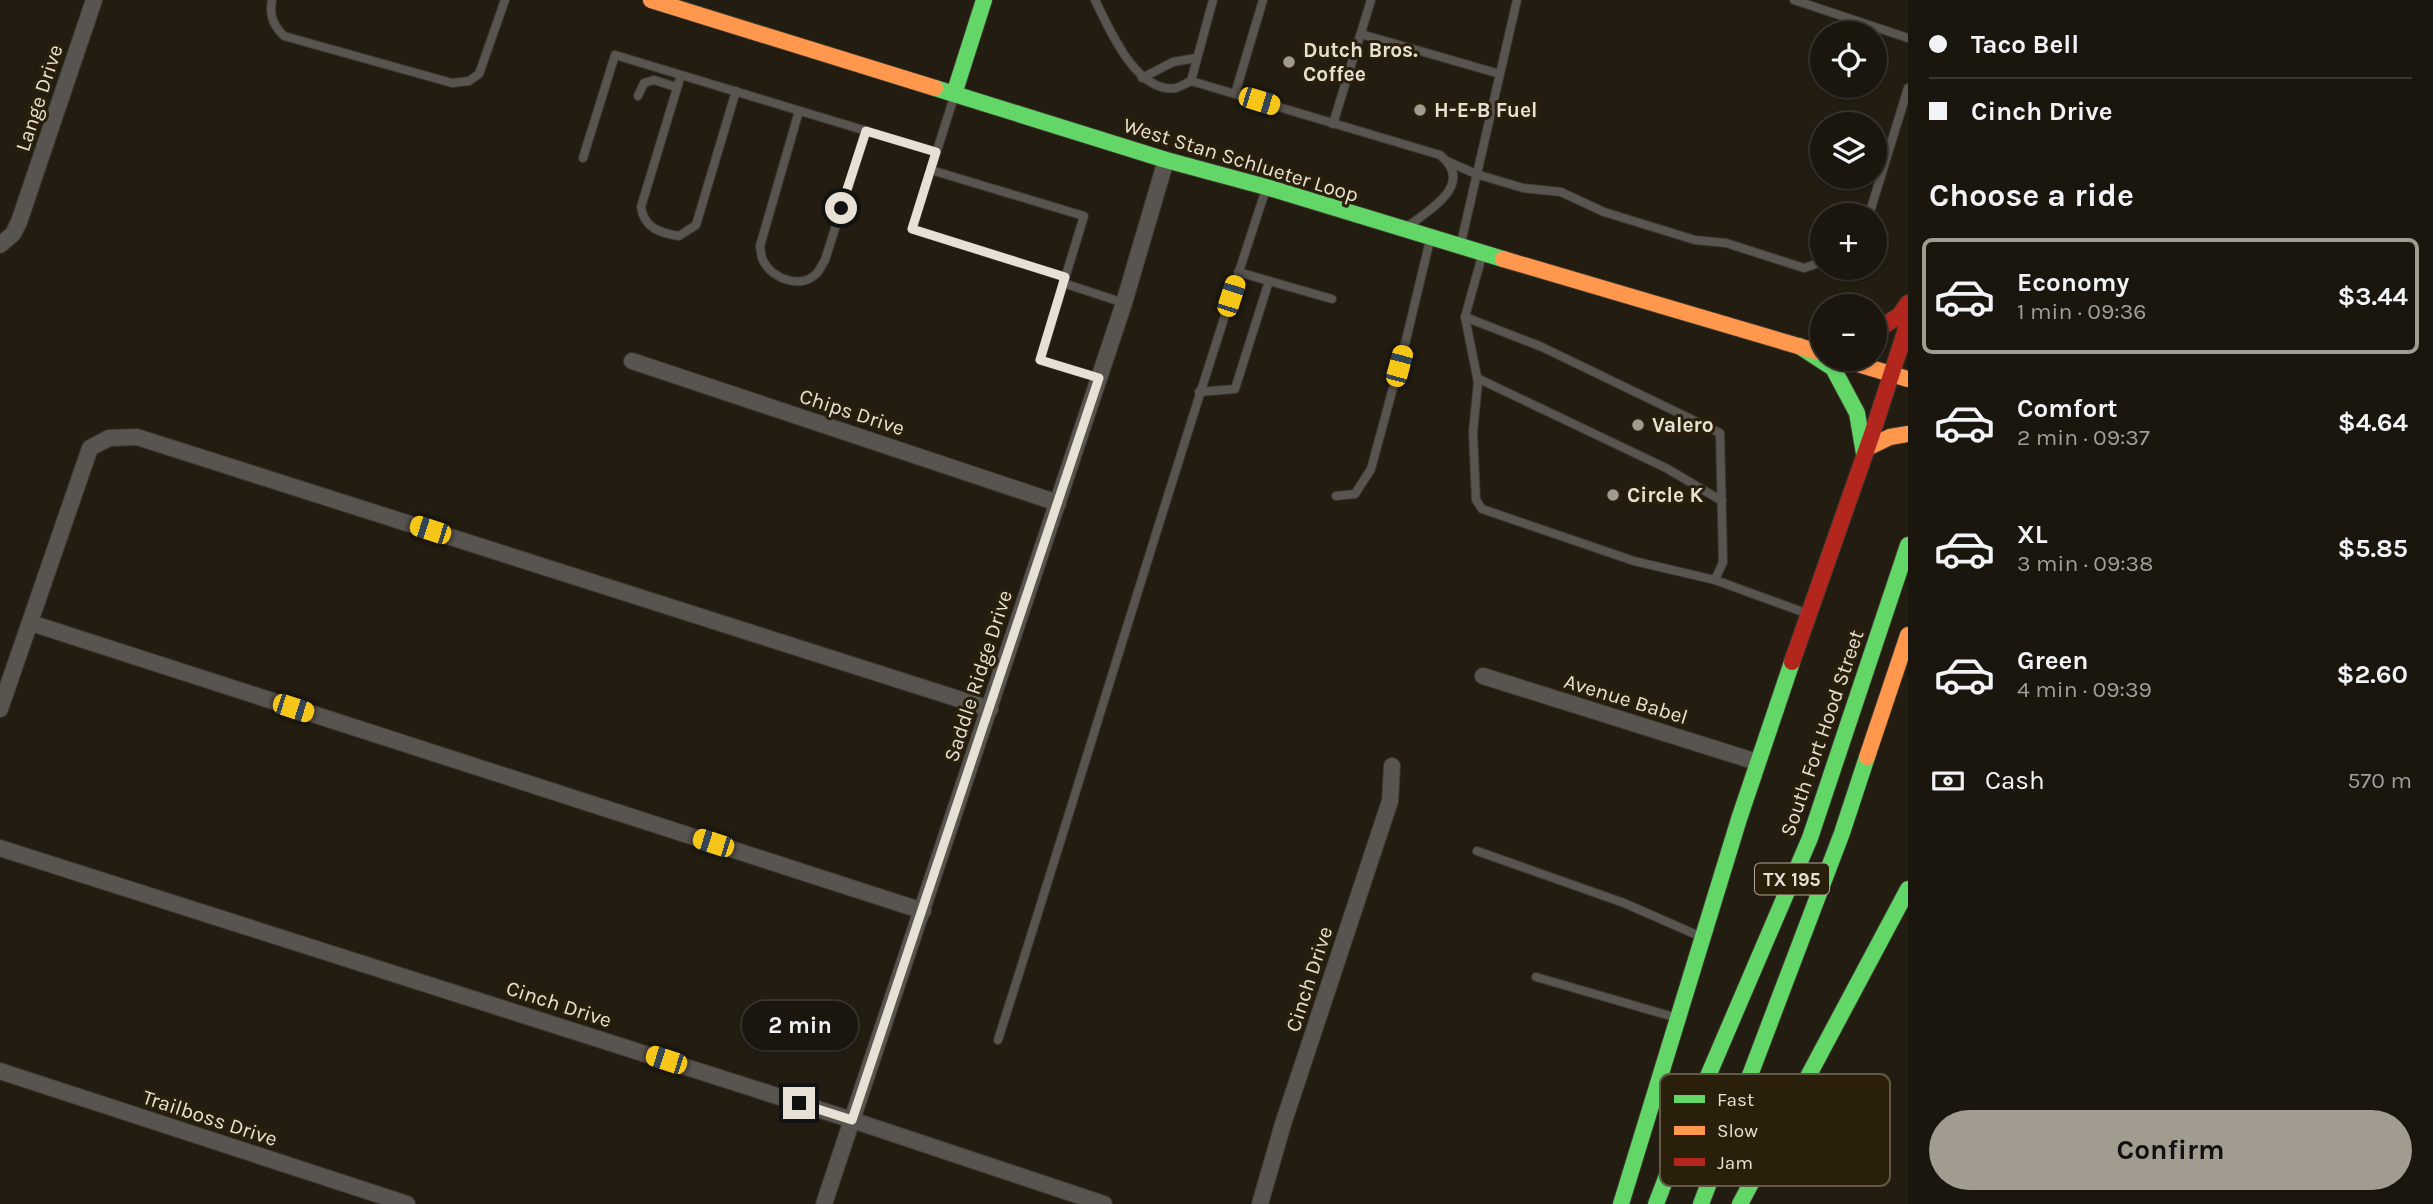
<!DOCTYPE html>
<meta charset="utf-8">
<style>
body{margin:0;font-family:Karla,sans-serif;background:#231e16;color:#f1f3f6;height:100vh;display:flex;flex-direction:column;font-size:26px;white-space:nowrap}
*{box-sizing:border-box;margin:0}
p{font-size:23px;color:#9f9f9d}
.icon{flex:none;width:38px;height:38px;fill:none;stroke:currentColor;stroke-width:2;stroke-linecap:round;stroke-linejoin:round}
.map{position:relative;flex:1;overflow:hidden}
.details{display:flex;flex-direction:column;background:#1a150d;width:525px}
.details>*{flex:none}
.hud{display:grid;align-content:center;height:154px;padding:0 21px;background:#1a150d}
.controls{position:absolute;left:1810px;top:21px;display:grid;gap:14px}
.controls a{display:grid;place-items:center;width:77px;height:77px;border-radius:50%;background:#1a150d;box-shadow:0 2px 5px #0004,0 0 0 2px #38342e;font-size:35px}
.end{position:absolute;width:32px;height:32px;margin:-16px;border:9px solid #e7e0d4;background:#111;box-shadow:0 0 0 4px #111}
.from{border-radius:50%}
.bubble{position:absolute;height:49px;border-radius:24px;background:#1a150d;box-shadow:0 2px 5px #0004,0 0 0 2px #38342e;font-size:23px;font-weight:700;line-height:49px;text-align:center}
.car{position:absolute;width:21px;height:42px;margin:-21px -10px;border-radius:9px;box-shadow:0 0 5px 2px #0007;background:linear-gradient(#f5c518 24%,#345 0 40%,#f5c518 0 76%,#345 0 86%,#f5c518 0)}
.hud b{display:flex;align-items:center;gap:24px;height:66px;font-size:26px}
.hud b+b{border-top:2px solid #38342e}
.hud i{width:18px;height:18px;background:#f1f3f6}
ul{padding:0;list-style:none}
li{display:flex;align-items:center;gap:21px;height:116px;margin:0 14px 10px;padding:0 7px;border:4px solid transparent;border-radius:10px}
li div{flex:1}
li b{display:block;font-size:26px}
li em{font-style:normal;font-weight:700}
li.on{border-color:#a29b90}
li>.icon{width:63px;height:63px;stroke-width:1.5}
h2{padding:0 21px;font-size:32px;line-height:84px}
.pay{display:flex;align-items:center;gap:18px;height:77px;padding:0 21px;font-size:26px}
.pay p{margin-inline-start:auto}
.action{display:flex;gap:14px;margin-top:auto;padding:14px 21px}
.action a{flex:1;height:80px;border-radius:42px;background:#a29b90;color:#111;font-size:28px;font-weight:700;line-height:80px;text-align:center}
main{display:flex;flex:1;min-height:0}
.map>svg:first-child{display:block}
.lines{fill:none;stroke-linecap:round;stroke-linejoin:round}
.lane-casing{stroke:#3c372e;stroke-width:10}
.street-casing{stroke:#3c372e;stroke-width:18}
.fast-casing{stroke:#3c372e;stroke-width:18}
.slow-casing{stroke:#3c372e;stroke-width:18}
.jam-casing{stroke:#3c372e;stroke-width:18}
.lane{stroke:#58544f;stroke-width:8}
.street{stroke:#58544f;stroke-width:16}
.fast{stroke:#63d668;stroke-width:16}
.slow{stroke:#ff974d;stroke-width:16}
.jam{stroke:#b3261e;stroke-width:16}
.route{stroke:#e7e0d4;stroke-width:9}
.poi-dot{fill:#a29b90;stroke:#291f0a;stroke-width:2.5}
.labels{text-anchor:middle;stroke-width:6;stroke-linejoin:round;paint-order:stroke}
.shield{fill:#291f0a;stroke:#aea697;stroke-width:2}
.shield-label{font-size:19px;font-weight:bold;fill:#e7e0d4}
.poi-label{font-size:21px;font-weight:bold;fill:#e7e0d4;stroke:#291f0a;text-anchor:start}
.street-label{font-size:21px;fill:#e7e0d4;stroke:#291f0a}
.key{fill:#291f0a;stroke:#625947;stroke-width:2}
.key-label{font-size:19px;fill:#e7e0d4}
</style>
<main>
<div class="map">
<svg width="1908" height="1204" viewBox="0 0 1908 1204">
<rect width="100%" height="100%" fill="#221c11"/>
<g class="lines">
<!-- lane casing -->
<g class="lane-casing">
<g id="lane">
<path d="M272,0c-3,15 1,25 12,36l168,47 17,-2 10,-7 26,-74"/>
<path d="M1095,0c14,28 41,94 81,88 4,-1 10,-5 15,-7l44,13"/>
<path d="M1263,0l-28,94 205,61c36,29 -11,55 -33,72"/>
<path d="M1794,0l114,38"/>
<path d="M1361,34l139,40"/>
<path d="M681,75l-40,132c3,21 19,26 38,29l17,-11 40,-134"/>
<path d="M1142,78l31,-16 23,-4"/>
<path d="M1191,81l22,-81"/>
<path d="M638,96l6,-13 10,-3 22,7"/>
<path d="M954,97l-42,132 153,48"/>
<path d="M799,111l-39,135c1,6 1,12 4,16 9,17 37,27 52,12 4,-4 6,-10 9,-14l41,-129"/>
<path d="M1333,124l38,-124"/>
<path d="M583,158l32,-103 321,97"/>
<path d="M1449,162l27,12 47,14 38,4 43,20 91,28 31,3 78,25 18,-6"/>
<path d="M931,170l153,46 -44,144 59,18"/>
<path d="M1869,215l39,-127"/>
<path d="M1461,243l56,-243"/>
<path d="M1482,256l-17,61 13,65 -5,50 3,68 6,9 152,52 81,19 88,32"/>
<path d="M1238,272l94,27"/>
<path d="M1063,283l61,20"/>
<path d="M1465,317l77,30 178,86 3,129 -8,18"/>
<path d="M1477,378l189,90 56,33"/>
<path d="M1199,392l36,-3 34,-108"/>
<path d="M1336,496l19,-2 16,-25 35,-129 24,-100"/>
<path d="M1477,851l147,52 73,32"/>
<path d="M1536,977l138,40"/>
<path d="M998,1040c90,-283 175,-569 268,-851"/>
</g>
</g>
<!-- street casing -->
<g class="street-casing">
<g id="street">
<path d="M0,245l13,-11 6,-12 75,-222"/>
<path d="M632,361l426,142"/>
<path d="M31,623l892,288"/>
<path d="M1483,676l274,86"/>
<path d="M0,709l90,-261 19,-10 28,-1 853,272"/>
<path d="M0,848l852,272 252,84"/>
<path d="M0,1071l407,133"/>
<path d="M824,1204l300,-901 42,-143"/>
<path d="M1260,1204l23,-80 107,-323 2,-35"/>
</g>
</g>
<!-- fast casing -->
<g class="fast-casing">
<g id="fast">
<path d="M935,88l231,72 100,27 237,72"/>
<path d="M954,94l30,-94"/>
<path d="M1799,346l34,22 24,45 7,41"/>
<path d="M1621,1204l118,-385 53,-157"/>
<path d="M1656,1204l25,-65 129,-301 98,-293"/>
<path d="M1701,1204l141,-371 25,-76"/>
<path d="M1740,1204l168,-315"/>
</g>
</g>
<!-- slow casing -->
<g class="slow-casing">
<g id="slow">
<path d="M651,0l284,88"/>
<path d="M1503,259l312,92"/>
<path d="M1841,359l67,20"/>
<path d="M1869,447l21,-10 18,-3"/>
<path d="M1867,757l41,-122"/>
</g>
</g>
<!-- jam casing -->
<g class="jam-casing">
<g id="jam">
<path d="M1874,332l26,-17 8,-12"/>
<path d="M1792,662l80,-228 36,-111"/>
</g>
</g>
<!-- lane -->
<use href="#lane" class="lane"/>
<!-- street -->
<use href="#street" class="street"/>
<!-- fast -->
<use href="#fast" class="fast"/>
<!-- slow -->
<use href="#slow" class="slow"/>
<!-- jam -->
<use href="#jam" class="jam"/>
</g>
<g class="lines">
<!-- route -->
<path class="route" d="M799,1103l53,17 247,-742 -59,-18 25,-83 -153,-48 24,-77 -70,-21 -25,77"/>
</g>
<!-- markers -->
<g class="poi-dot">
<circle cx="1289" cy="62" r="7"/>
<circle cx="1420" cy="110" r="7"/>
<circle cx="1638" cy="425" r="7"/>
<circle cx="1613" cy="495" r="7"/>
</g>
<g class="labels">
<!-- shield labels -->
<rect class="shield" x="1755" y="863.5" width="74" height="31" rx="5"/>
<g class="shield-label">
<text x="1792" y="886">TX 195</text>
</g>
<!-- poi labels -->
<g class="poi-label">
<text x="1303" y="57">Dutch Bros.<tspan x="1303" dy="24">Coffee</tspan></text>
<text x="1434" y="117">H-E-B Fuel</text>
<text x="1652" y="432">Valero</text>
<text x="1627" y="502">Circle K</text>
</g>
<!-- street labels -->
<g class="street-label">
<text transform="translate(39 98) rotate(-72)" y="7">Lange Drive</text>
<text transform="translate(1241 160) rotate(17)" y="7">West Stan Schlueter Loop</text>
<text transform="translate(852 412) rotate(18)" y="7">Chips Drive</text>
<text transform="translate(978 676) rotate(-72)" y="7">Saddle Ridge Drive</text>
<text transform="translate(1626 699) rotate(17)" y="7">Avenue Babel</text>
<text transform="translate(1822 733) rotate(-71)" y="7">South Fort Hood Street</text>
<text transform="translate(1309 979) rotate(-72)" y="7">Cinch Drive</text>
<text transform="translate(559 1004) rotate(18)" y="7">Cinch Drive</text>
<text transform="translate(210 1118) rotate(18)" y="7">Trailboss Drive</text>
</g>
</g>
<!-- legend -->
<rect x="1660" y="1074" width="230" height="112" rx="10" class="key"/>
<rect x="1674" y="1095" width="31" height="8" fill="#63d668"/>
<rect x="1674" y="1126" width="31" height="9" fill="#ff974d"/>
<rect x="1674" y="1158" width="31" height="8" fill="#b3261e"/>
<g class="key-label">
<text x="1717" y="1106">Fast</text>
<text x="1717" y="1137">Slow</text>
<text x="1717" y="1169">Jam</text>
</g>
</svg>
<div class="controls">
<a><svg class="icon" aria-label="locate" viewBox="0 0 24 24"><circle cx="12" cy="12" r="6"/><path d="M12 2v4M12 18v4M2 12h4M18 12h4"/></svg></a>
<a><svg class="icon" aria-label="layers" viewBox="0 0 24 24"><path d="M12 4l9 5-9 5-9-5zM3 14l9 5 9-5"/></svg></a>
<a>+</a>
<a>−</a>
</div>
<i class="end from" style="left:841px;top:208px"></i>
<i class="end" style="left:799px;top:1103px"></i>
<div class="bubble" style="left:742px;top:1001px;width:116px">2 min</div>
<i class="car" style="left:1259px;top:101px;rotate:107deg"></i>
<i class="car" style="left:1231px;top:296px;rotate:18deg"></i>
<i class="car" style="left:1399px;top:366px;rotate:15deg"></i>
<i class="car" style="left:430px;top:530px;rotate:288deg"></i>
<i class="car" style="left:293px;top:708px;rotate:108deg"></i>
<i class="car" style="left:713px;top:843px;rotate:288deg"></i>
<i class="car" style="left:666px;top:1060px;rotate:288deg"></i>
</div>
<section class="details">
<div class="hud">
<b><i class="from"></i>Taco Bell</b>
<b><i></i>Cinch Drive</b>
</div>
<h2>Choose a ride</h2>
<ul>
<li class="on"><svg class="icon" aria-label="car" viewBox="0 0 24 24"><path d="M5 17H2v-5l4-1 3-4h7l3 4 3 1v5h-3M9 17h6M6 11h13"/><circle cx="7" cy="17" r="2"/><circle cx="17" cy="17" r="2"/></svg><div><b>Economy</b><p>1 min · 09:36</p></div><em>$3.44</em></li>
<li><svg class="icon" aria-label="car" viewBox="0 0 24 24"><path d="M5 17H2v-5l4-1 3-4h7l3 4 3 1v5h-3M9 17h6M6 11h13"/><circle cx="7" cy="17" r="2"/><circle cx="17" cy="17" r="2"/></svg><div><b>Comfort</b><p>2 min · 09:37</p></div><em>$4.64</em></li>
<li><svg class="icon" aria-label="car" viewBox="0 0 24 24"><path d="M5 17H2v-5l4-1 3-4h7l3 4 3 1v5h-3M9 17h6M6 11h13"/><circle cx="7" cy="17" r="2"/><circle cx="17" cy="17" r="2"/></svg><div><b>XL</b><p>3 min · 09:38</p></div><em>$5.85</em></li>
<li><svg class="icon" aria-label="car" viewBox="0 0 24 24"><path d="M5 17H2v-5l4-1 3-4h7l3 4 3 1v5h-3M9 17h6M6 11h13"/><circle cx="7" cy="17" r="2"/><circle cx="17" cy="17" r="2"/></svg><div><b>Green</b><p>4 min · 09:39</p></div><em>$2.60</em></li>
</ul>
<div class="pay"><svg class="icon" aria-label="cash" viewBox="0 0 24 24"><path d="M3 7h18v10H3z"/><circle cx="12" cy="12" r="2"/></svg>Cash<p>570 m</p></div>
<div class="action"><a>Confirm</a></div>
</section>
</main>
